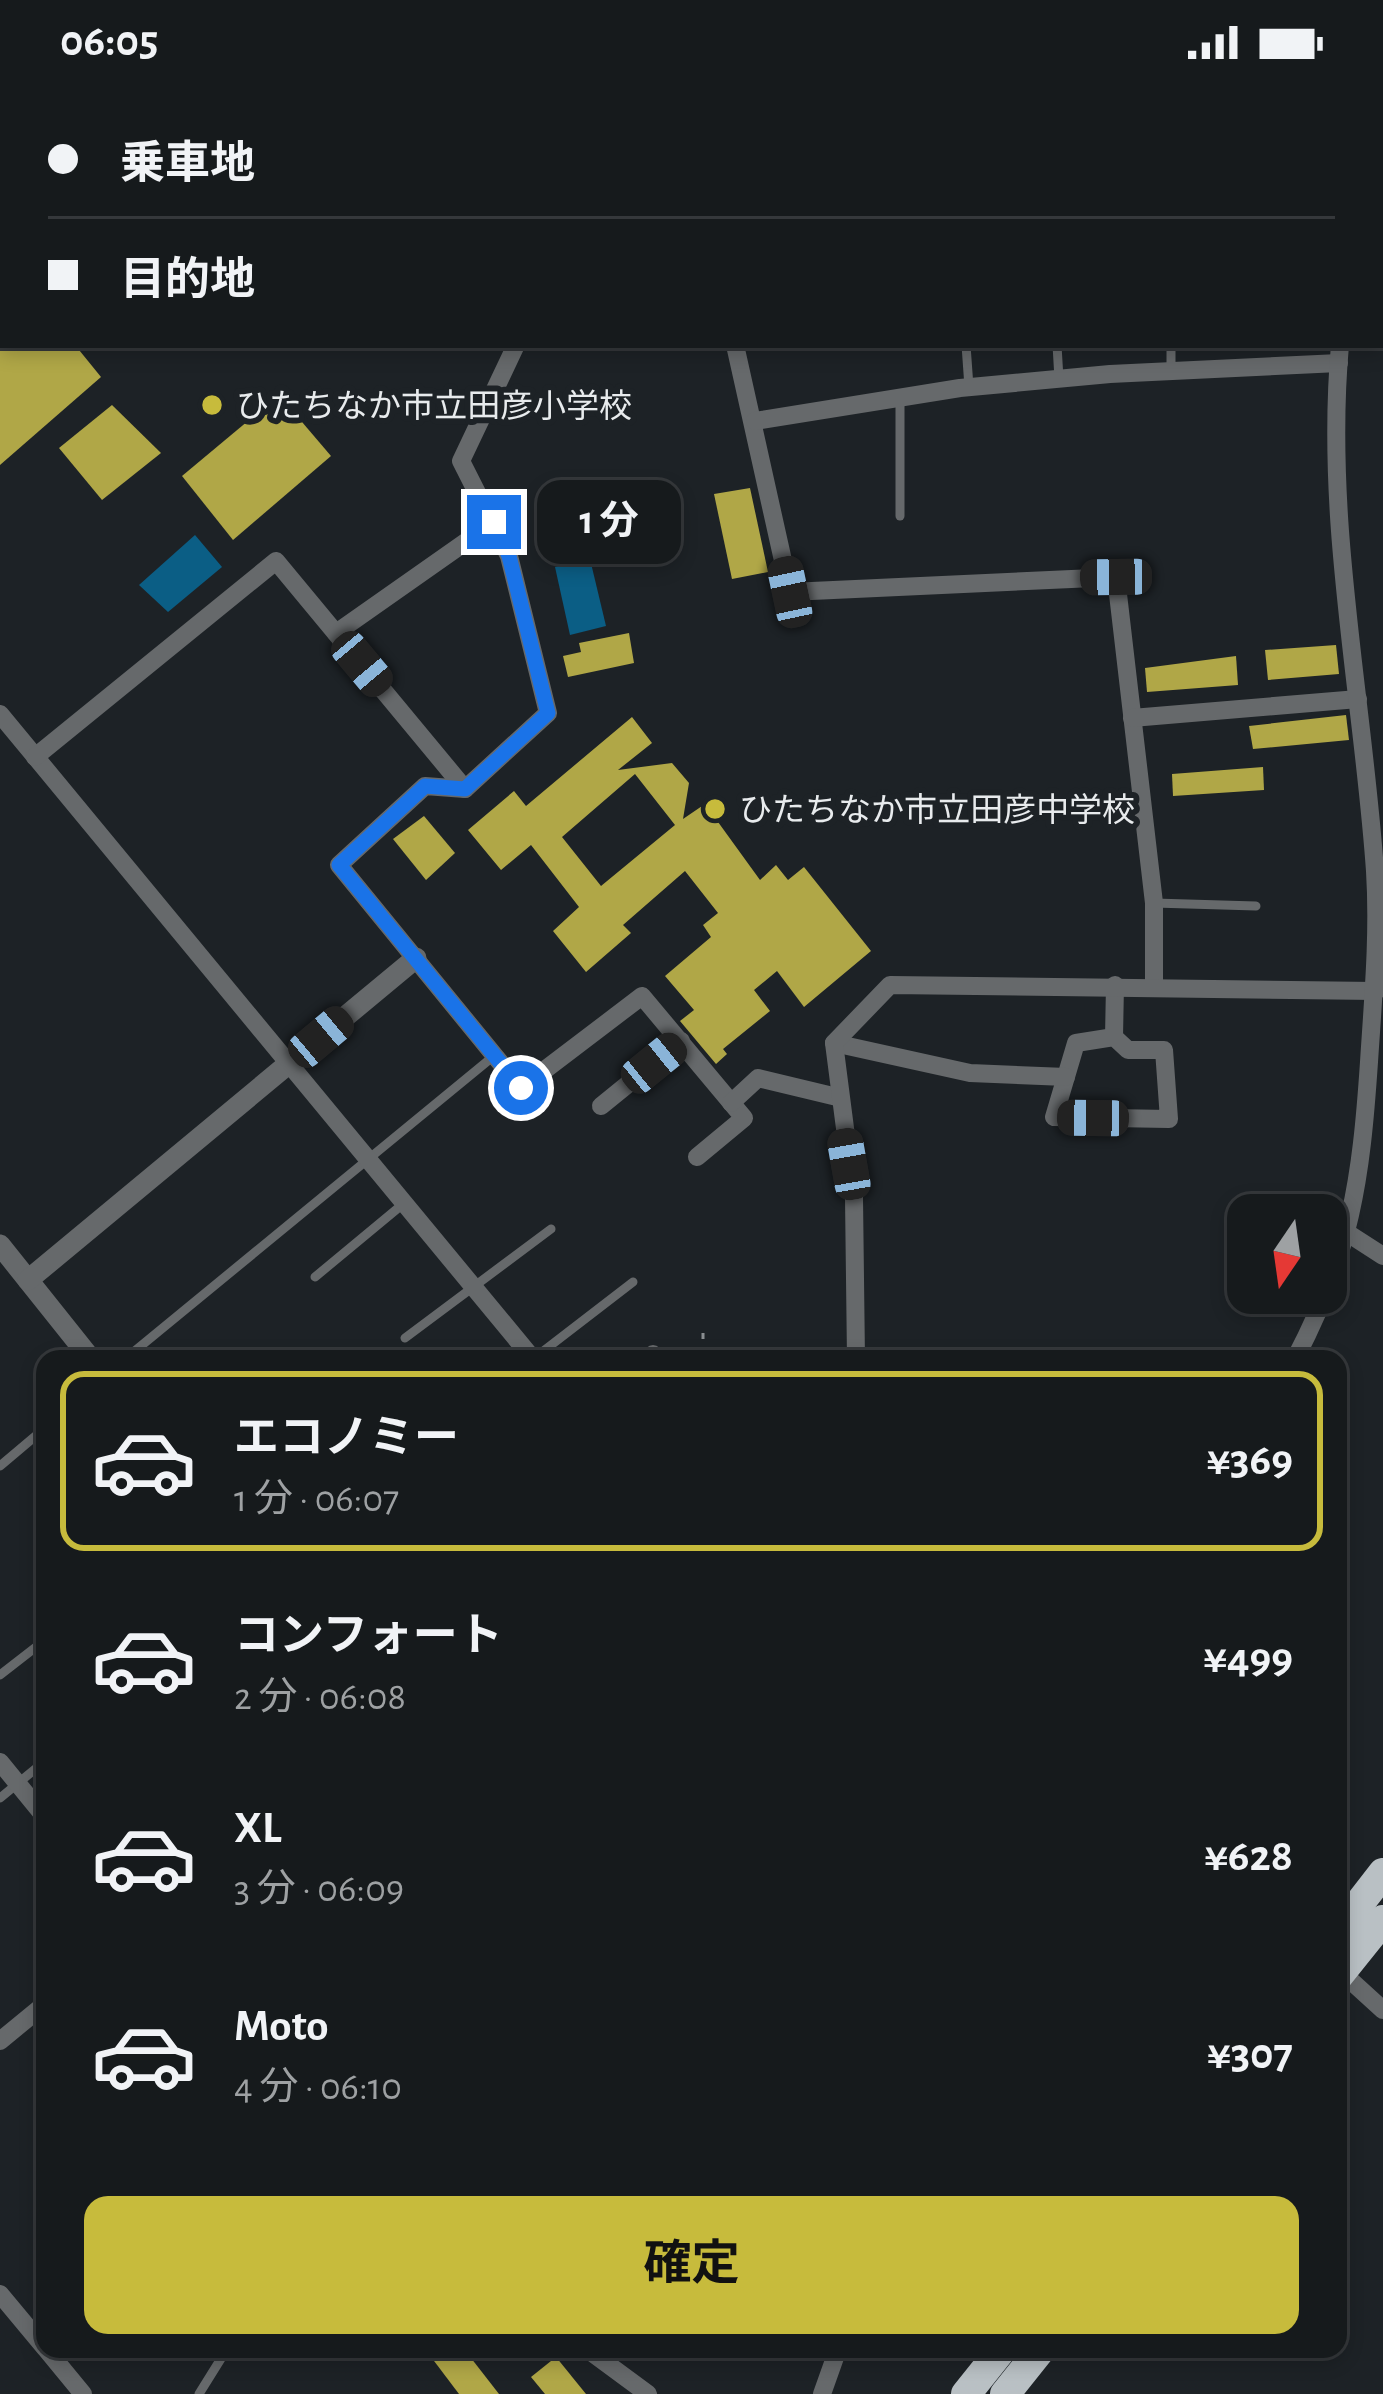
<!DOCTYPE html>
<html lang="ja">
<meta charset="utf-8">
<style>
body{margin:0;font-family:"Alegreya Sans","Noto Sans JP",sans-serif;background:#1f2325;color:#f1f3f6;height:100vh;display:flex;flex-direction:column;font-size:45px;white-space:nowrap}
*{box-sizing:border-box;margin:0}
p{font-size:39px;color:#9ea1a3}
.icon{flex:none;width:66px;height:66px;fill:none;stroke:currentColor;stroke-width:2;stroke-linecap:round;stroke-linejoin:round}
.map{position:relative;flex:1;overflow:hidden}
.side{position:absolute;left:36px;top:1266px;width:1311px;height:1008px;display:flex;flex-direction:column;background:#161a1c;border-radius:24px;box-shadow:0 6px 18px #0003,0 0 0 3px #35383b}
.side>*{flex:none}
.banner{position:absolute;left:0px;top:0px;width:1383px;height:264px;box-shadow:0 6px 18px #0003,0 0 0 3px #35383b;display:grid;align-content:center;height:264px;padding:0 48px;background:#161a1c}
.needle{width:78px;rotate:193deg}
.tools{position:absolute;left:1227px;top:1110px;display:grid;gap:24px}
.tools a{display:grid;place-items:center;width:120px;height:120px;border-radius:24px;background:#161a1c;box-shadow:0 6px 18px #0003,0 0 0 3px #35383b;font-size:60px}
.end{position:absolute;width:54px;height:54px;margin:-27px;border:15px solid #1a73e8;background:#fff;box-shadow:0 0 0 6px #fff}
.from{border-radius:50%}
.bubble{position:absolute;height:84px;border-radius:24px;background:#161a1c;box-shadow:0 6px 18px #0003,0 0 0 3px #35383b;font-size:39px;font-weight:700;line-height:84px;text-align:center}
.car{position:absolute;width:36px;height:72px;margin:-36px -18px;border-radius:15px;box-shadow:0 0 9px 3px #0007;background:linear-gradient(#222 24%,#8ab4d8 0 40%,#222 0 76%,#8ab4d8 0 86%,#222 0)}
.banner b{display:flex;align-items:center;gap:42px;height:114px;font-size:45px}
.banner b+b{border-top:3px solid #35383b}
.banner i{width:30px;height:30px;background:#f1f3f6}
ul{padding:21px 0 0;list-style:none}
li{display:flex;align-items:center;gap:36px;height:180px;margin:0 24px 18px;padding:0 24px;border:6px solid transparent;border-radius:24px}
li div{flex:1}
li b{display:block;font-size:45px}
li em{font-style:normal;font-weight:700}
li.active{border-color:#c7bb3c}
li>.icon{width:108px;height:108px;stroke-width:1.5}
.primary-button{display:flex;gap:24px;margin-top:auto;padding:24px 48px}
.primary-button a{flex:1;height:138px;border-radius:24px;background:#c7bb3c;color:#111;font-size:48px;font-weight:700;line-height:138px;text-align:center}
.status{display:flex;justify-content:space-between;align-items:center;height:84px;padding:0 60px;background:#161a1c;direction:ltr}
.status svg{height:33px;fill:currentColor}
.map>svg:first-child{display:block}
.water{fill:#0b5e85}
.lines{fill:none;stroke-linecap:round;stroke-linejoin:round}
.stream{stroke:#0b5e85;stroke-width:6}
.building{fill:#b0a747;fill-rule:evenodd}
.path{stroke:#898d90;stroke-width:3;stroke-dasharray:6 9;stroke-linecap:butt}
.service{stroke:#66696b;stroke-width:9}
.minor{stroke:#66696b;stroke-width:18}
.tertiary{stroke:#66696b;stroke-width:21}
.trunk{stroke:#b9c0c4;stroke-width:30}
.route{stroke:#1a73e8;stroke-width:15}
.poi-dot{fill:#c7bb3c;stroke:#1d2226;stroke-width:4.5}
.labels{text-anchor:middle;stroke-width:12;stroke-linejoin:round;paint-order:stroke}
.poi-label{font-size:33px;fill:#e8ebed;stroke:#1d2226;text-anchor:start}
</style>
<div class="status"><b>06:05</b><svg viewBox="0 0 49 12"><path d="M0 12V9h3v3zM5 12V6h3v6zM10 12V3h3v9zM15 12V0h3v12zM26 1h20v11H26zM47 4h2v5h-2z"/></svg></div>
<div class="map">
<svg width="1383" height="2310" viewBox="0 0 1383 2310">
<rect width="100%" height="100%" fill="#1d2226"/>
<!-- water -->
<g class="water">
<path d="M195,451l27,32 -54,45 -29,-27z"/>
<path d="M590,475l16,67 -36,9 -15,-68z"/>
</g>
<g class="lines">
<!-- stream -->
<g class="stream">
<path d="M979,0l1,3"/>
<path d="M1380,197l3,1"/>
</g>
</g>
<!-- building -->
<g class="building">
<path d="M0,261h75l26,32 -101,88z"/>
<path d="M279,311l52,61 -98,84 -51,-64z"/>
<path d="M112,321l49,48 -59,47 -43,-52z"/>
<path d="M750,404l18,84 -36,7 -18,-85z"/>
<path d="M629,549l5,30 -66,14 -5,-21 18,-4 -2,-9z"/>
<path d="M1336,561l3,29 -71,6 -3,-30z"/>
<path d="M1236,572l2,29 -91,7 -2,-24z"/>
<path d="M1346,631l3,25 -96,9 -4,-23z"/>
<path d="M632,633l20,26 -34,27 54,-7 17,20 -6,36 22,-15 55,76 16,-15 12,15 16,-13 67,84 -67,56 -27,-36 -23,19 16,21 -47,38 4,5 -11,10 -36,-43 14,-11 -29,-34 46,-39 -8,-12 15,-12 -33,-42 -62,54 8,8 -45,39 -33,-41 26,-24 -48,-62 -30,25 -33,-40 46,-39 12,15zM635,690l40,51 -74,61 -39,-49z"/>
<path d="M1263,683l1,23 -91,6 -1,-22z"/>
<path d="M424,732l31,37 -29,27 -33,-41z"/>
<path d="M425,2265h39l35,45h-40z"/>
<path d="M556,2273l30,37h-41l-14,-17z"/>
</g>
<g class="lines">
<!-- path -->
<path class="path" d="M703,1249v26"/>
<!-- service -->
<g class="service">
<path d="M966,261l3,42"/>
<path d="M1057,261l2,34"/>
<path d="M1171,261v25"/>
<path d="M900,432v-118"/>
<path d="M1154,819l102,3"/>
<path d="M315,1193l88,-73"/>
<path d="M405,1254l146,-109"/>
<path d="M125,1275l370,-304"/>
<path d="M533,1275l100,-77"/>
<path d="M0,1382l45,-38"/>
<path d="M0,1591l45,-35"/>
<path d="M0,1714l45,-37"/>
<path d="M199,2310l28,-45"/>
</g>
<!-- minor -->
<g class="minor">
<path d="M320,0l2,3"/>
<path d="M765,0l3,3"/>
<path d="M967,0l1,3"/>
<path d="M242,3l3,-3"/>
<path d="M396,3l4,-3"/>
<path d="M542,3l4,-3"/>
<path d="M659,3l3,-3"/>
<path d="M824,3l4,-3"/>
<path d="M1380,47l3,-14"/>
<path d="M0,58l3,-3"/>
<path d="M1380,211l3,1"/>
<path d="M516,261l-55,116 48,95 39,157 -83,76 -40,-3 -86,79 182,223 121,-92 102,122 -47,39"/>
<path d="M735,261l55,247 326,-15 38,326v82"/>
<path d="M755,337l205,-33 150,-14 229,-11"/>
<path d="M336,549l158,-111"/>
<path d="M0,630l533,645"/>
<path d="M1132,634l226,-19"/>
<path d="M35,673l241,-196 189,228"/>
<path d="M1114,953l-38,6 -22,74 115,2 -5,-69h-36l-14,-13 1,-52"/>
<path d="M834,959l136,30 96,4"/>
<path d="M731,1019l27,-25 79,19"/>
<path d="M601,1022l80,-65"/>
<path d="M1349,1150l34,22"/>
<path d="M653,1275v-5"/>
<path d="M856,1275l-2,-161 -20,-155 56,-58 486,6"/>
<path d="M1295,1275c56,-107 66,-178 74,-297 4,-63 10,-127 6,-191 -12,-174 -51,-350 -35,-526"/>
<path d="M0,1678l45,55"/>
<path d="M1338,1885l45,41"/>
<path d="M0,1957l45,-37"/>
<path d="M0,2210l45,54"/>
<path d="M46,2265l37,45"/>
<path d="M587,2265l61,45"/>
<path d="M822,2310l16,-45"/>
</g>
<!-- tertiary -->
<g class="tertiary">
<path d="M0,120l3,4"/>
<path d="M0,1161l91,114"/>
<path d="M28,1196l388,-322"/>
</g>
<!-- trunk -->
<g class="trunk">
<path d="M1338,1847l45,-58"/>
<path d="M1338,1892l45,-56"/>
<path d="M966,2310l36,-45"/>
<path d="M1005,2310l36,-45"/>
</g>
</g>
<g class="lines">
<!-- route -->
<path class="route" d="M494,438l15,34 39,157 -83,76 -40,-3 -86,79 182,223"/>
</g>
<!-- markers -->
<g class="poi-dot">
<circle cx="212" cy="321" r="12"/>
<circle cx="715" cy="725" r="12"/>
</g>
<g class="labels">
<!-- poi labels -->
<g class="poi-label">
<text x="236" y="333">ひたちなか市立田彦小学校</text>
<text x="739" y="737">ひたちなか市立田彦中学校</text>
</g>
</g>
</svg>
<div class="tools">
<a><svg class="needle" viewBox="-14 -14 28 28"><path d="M0-13l5 13h-10z" fill="#e53935"/><path d="M0 13l5-13h-10z" fill="#9ea1a3"/></svg></a>
</div>
<i class="end from" style="left:521px;top:1004px"></i>
<i class="end" style="left:494px;top:438px"></i>
<div class="bubble" style="left:537px;top:396px;width:144px">1 分</div>
<i class="car" style="left:1116px;top:493px;rotate:269deg"></i>
<i class="car" style="left:790px;top:508px;rotate:348deg"></i>
<i class="car" style="left:362px;top:580px;rotate:140deg"></i>
<i class="car" style="left:321px;top:953px;rotate:50deg"></i>
<i class="car" style="left:654px;top:979px;rotate:51deg"></i>
<i class="car" style="left:1093px;top:1034px;rotate:271deg"></i>
<i class="car" style="left:849px;top:1080px;rotate:350deg"></i>
<div class="banner">
<b><i class="from"></i>乗車地</b>
<b><i></i>目的地</b>
</div>
<section class="side">
<ul>
<li class="active"><svg class="icon" aria-label="car" viewBox="0 0 24 24"><path d="M5 17H2v-5l4-1 3-4h7l3 4 3 1v5h-3M9 17h6M6 11h13"/><circle cx="7" cy="17" r="2"/><circle cx="17" cy="17" r="2"/></svg><div><b>エコノミー</b><p>1 分 · 06:07</p></div><em>¥369</em></li>
<li><svg class="icon" aria-label="car" viewBox="0 0 24 24"><path d="M5 17H2v-5l4-1 3-4h7l3 4 3 1v5h-3M9 17h6M6 11h13"/><circle cx="7" cy="17" r="2"/><circle cx="17" cy="17" r="2"/></svg><div><b>コンフォート</b><p>2 分 · 06:08</p></div><em>¥499</em></li>
<li><svg class="icon" aria-label="car" viewBox="0 0 24 24"><path d="M5 17H2v-5l4-1 3-4h7l3 4 3 1v5h-3M9 17h6M6 11h13"/><circle cx="7" cy="17" r="2"/><circle cx="17" cy="17" r="2"/></svg><div><b>XL</b><p>3 分 · 06:09</p></div><em>¥628</em></li>
<li><svg class="icon" aria-label="car" viewBox="0 0 24 24"><path d="M5 17H2v-5l4-1 3-4h7l3 4 3 1v5h-3M9 17h6M6 11h13"/><circle cx="7" cy="17" r="2"/><circle cx="17" cy="17" r="2"/></svg><div><b>Moto</b><p>4 分 · 06:10</p></div><em>¥307</em></li>
</ul>
<div class="primary-button"><a>確定</a></div>
</section>
</div>
